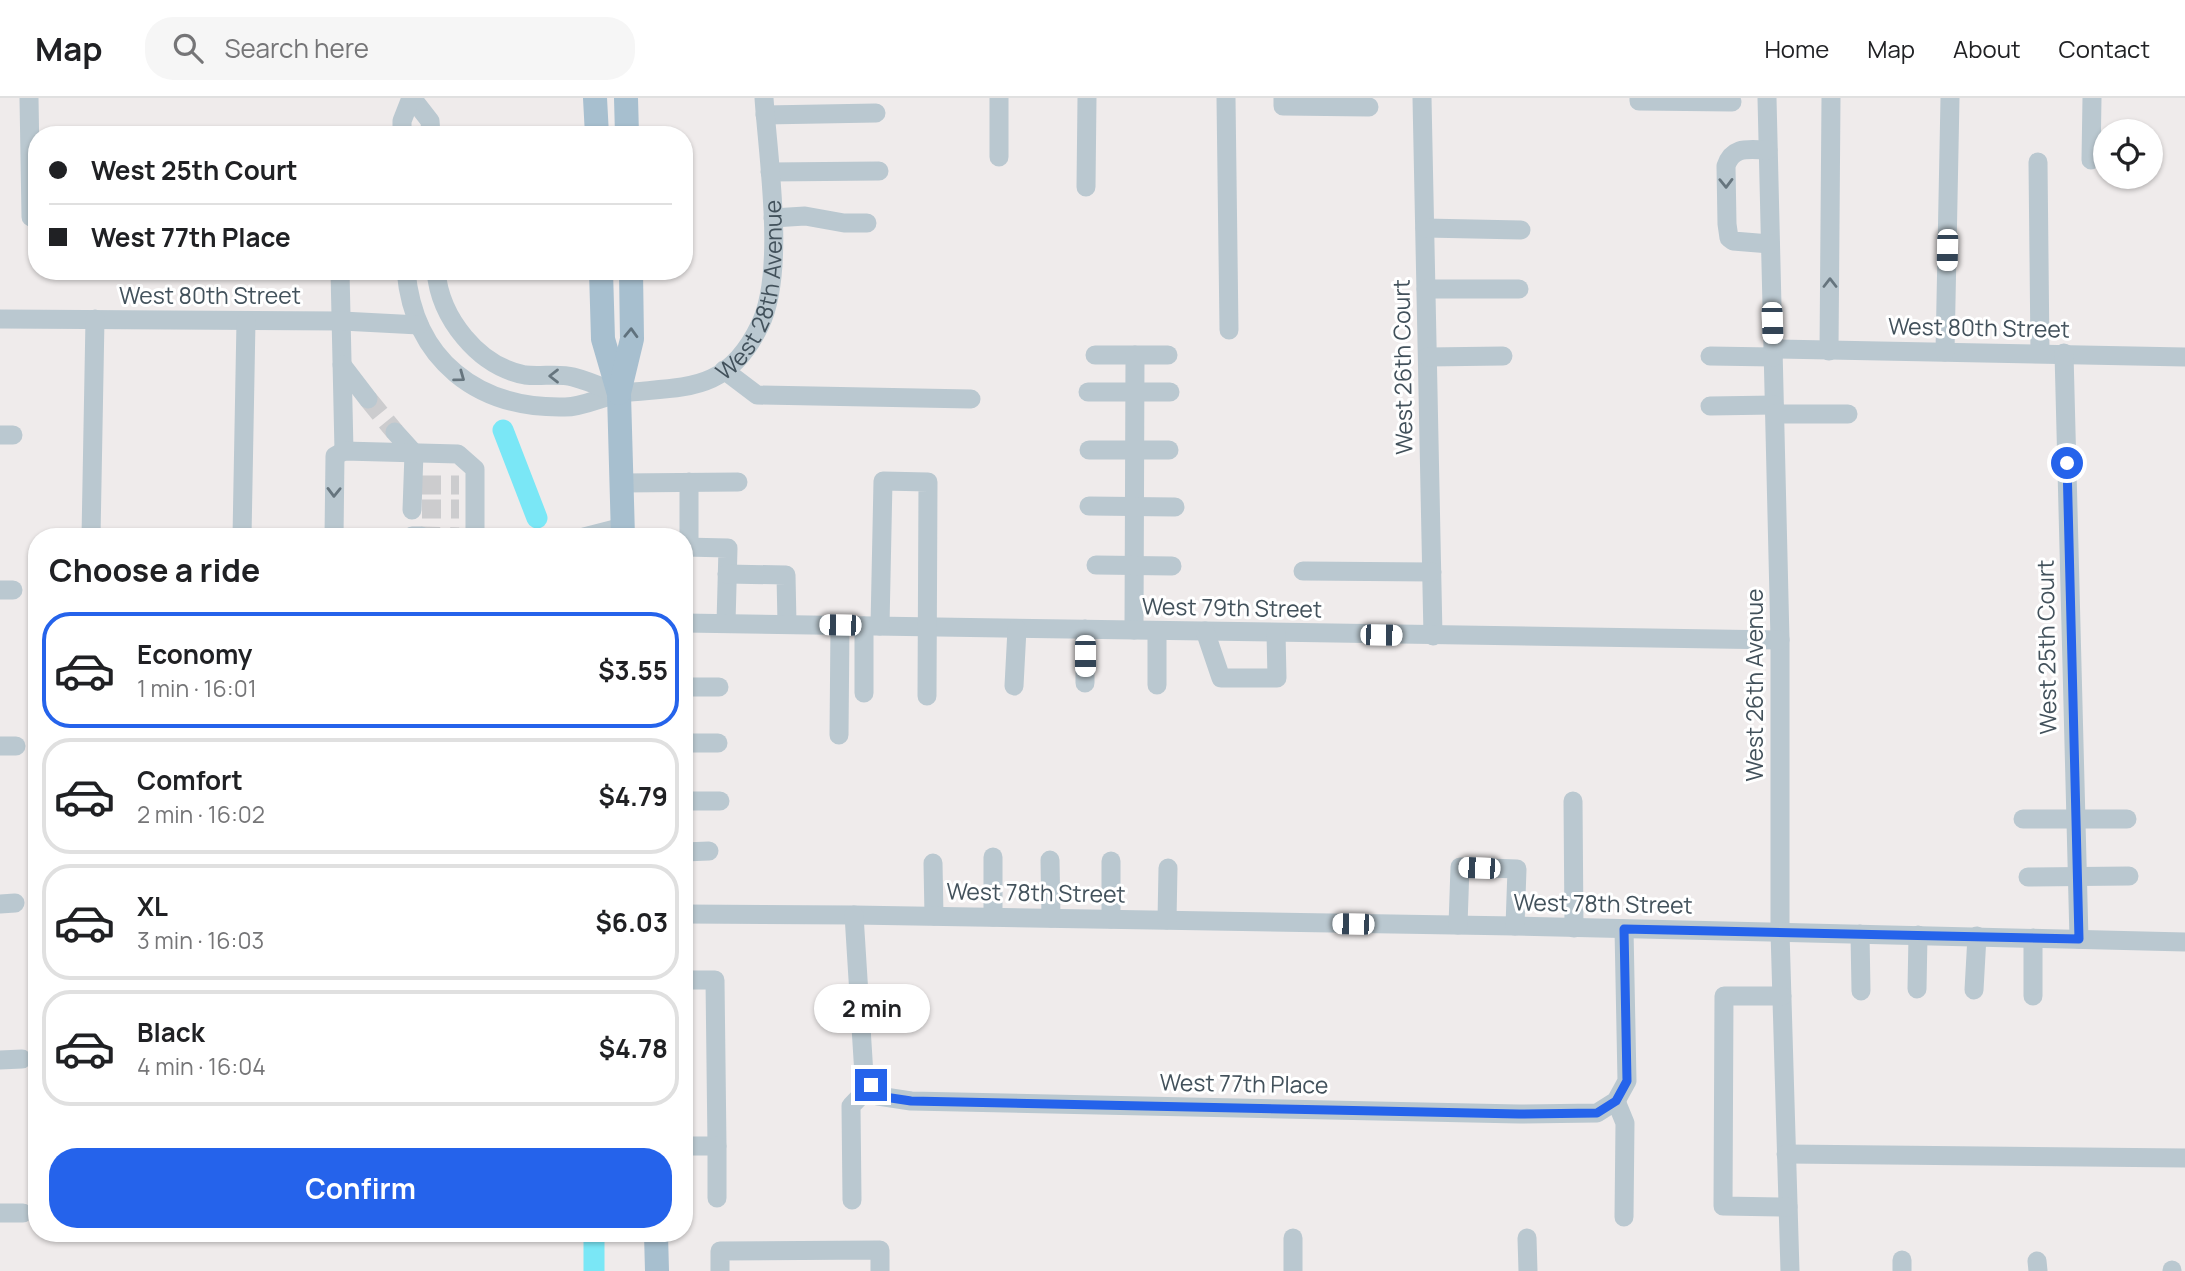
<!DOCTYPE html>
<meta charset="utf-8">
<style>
body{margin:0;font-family:Manrope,sans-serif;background:#f6f6f6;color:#202124;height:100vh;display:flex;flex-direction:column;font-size:26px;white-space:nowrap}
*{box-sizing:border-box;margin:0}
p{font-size:23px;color:#757577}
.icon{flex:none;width:38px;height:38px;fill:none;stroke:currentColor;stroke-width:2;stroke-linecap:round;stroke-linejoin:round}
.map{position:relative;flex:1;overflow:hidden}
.drawer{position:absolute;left:28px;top:430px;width:665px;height:714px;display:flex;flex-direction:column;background:#fff;border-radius:28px;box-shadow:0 2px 5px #0004}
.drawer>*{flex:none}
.top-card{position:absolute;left:28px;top:28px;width:665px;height:154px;border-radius:28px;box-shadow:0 2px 5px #0004;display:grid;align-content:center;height:154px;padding:0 21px;background:#fff}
.buttons{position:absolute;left:2093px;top:21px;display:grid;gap:14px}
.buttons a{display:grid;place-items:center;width:70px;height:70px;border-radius:50%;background:#fff;box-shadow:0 2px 5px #0004;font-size:35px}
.end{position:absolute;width:32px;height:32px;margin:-16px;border:9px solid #2563eb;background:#fff;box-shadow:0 0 0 4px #fff}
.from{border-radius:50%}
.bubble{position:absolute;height:49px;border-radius:24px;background:#fff;box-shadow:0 2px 5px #0004;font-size:23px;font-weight:700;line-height:49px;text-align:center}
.car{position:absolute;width:21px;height:42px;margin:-21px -10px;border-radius:9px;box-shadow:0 0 5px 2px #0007;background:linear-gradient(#fff 24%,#345 0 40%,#fff 0 76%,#345 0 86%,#fff 0)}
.top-card b{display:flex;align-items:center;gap:24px;height:66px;font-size:26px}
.top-card b+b{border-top:2px solid #e0e0e0}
.top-card i{width:18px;height:18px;background:#202124}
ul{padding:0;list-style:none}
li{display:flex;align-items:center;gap:21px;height:116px;margin:0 14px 10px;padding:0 7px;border:4px solid #e0e0e0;border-radius:28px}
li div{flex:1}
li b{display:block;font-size:26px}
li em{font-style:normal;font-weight:700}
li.current{border-color:#2563eb}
li>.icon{width:63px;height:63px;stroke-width:1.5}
h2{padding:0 21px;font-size:32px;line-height:84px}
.action{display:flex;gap:14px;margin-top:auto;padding:14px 21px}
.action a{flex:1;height:80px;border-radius:28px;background:#2563eb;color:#fff;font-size:28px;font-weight:700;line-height:80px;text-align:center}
header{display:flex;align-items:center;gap:42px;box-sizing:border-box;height:98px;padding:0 35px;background:#fff;border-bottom:2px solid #e0e0e0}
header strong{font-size:33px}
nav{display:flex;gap:38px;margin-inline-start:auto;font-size:24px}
.search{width:490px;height:63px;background:#f6f6f6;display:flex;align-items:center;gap:18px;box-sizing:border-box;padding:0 24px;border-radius:28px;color:#757577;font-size:26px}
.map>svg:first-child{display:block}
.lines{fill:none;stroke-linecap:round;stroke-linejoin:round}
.canal{stroke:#7ae7f6;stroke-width:21}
.minor-tunnel{stroke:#ccccce;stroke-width:19;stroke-dasharray:19 10;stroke-linecap:butt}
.minor{stroke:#bac8d0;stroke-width:19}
.major{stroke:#a7bfcf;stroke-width:24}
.oneway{stroke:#66757e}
.oneway2{stroke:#60727e}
.route{stroke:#2563eb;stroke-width:9}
.labels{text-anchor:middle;stroke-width:6;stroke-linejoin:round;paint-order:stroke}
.street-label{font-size:23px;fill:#42515b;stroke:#fff}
</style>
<header>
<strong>Map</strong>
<div class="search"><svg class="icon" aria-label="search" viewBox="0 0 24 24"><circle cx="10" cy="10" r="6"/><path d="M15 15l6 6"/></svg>Search here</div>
<nav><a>Home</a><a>Map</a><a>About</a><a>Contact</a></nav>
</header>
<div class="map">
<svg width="2185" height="1173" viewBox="0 0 2185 1173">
<rect width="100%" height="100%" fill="#efebeb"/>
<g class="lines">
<!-- canal -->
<g class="canal">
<path d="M503,332l34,88"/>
<path d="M594,1136v37"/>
</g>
<!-- minor-tunnel -->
<g class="minor-tunnel">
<path d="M368,301l27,33"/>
<path d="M422,387h37"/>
<path d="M422,411h37"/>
<path d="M421,438l38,1"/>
</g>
<!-- minor -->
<g class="minor">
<path d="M29,0l2,119h6"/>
<path d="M412,0l18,23 1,14"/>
<path d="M999,0v59"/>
<path d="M1226,0l3,232"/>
<path d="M1283,0v8l86,1"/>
<path d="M1422,0l11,538"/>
<path d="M1639,0v3l93,1"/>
<path d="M1767,0l13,542v292l10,339"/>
<path d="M765,17l111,-2"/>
<path d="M402,37v-14l9,-23"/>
<path d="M1768,52c-18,0 -35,-5 -42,16l1,58 2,14 4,3 37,3"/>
<path d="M2091,62l1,-62"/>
<path d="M2038,64l2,191"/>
<path d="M770,74l109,-1"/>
<path d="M1086,89l1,-89"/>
<path d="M773,120l32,-2 39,7h23"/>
<path d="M1425,130l96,2"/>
<path d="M340,173l4,180"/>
<path id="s1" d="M406,173c8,89 71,138 159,136 19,0 38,-11 57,-14 63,-7 105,1 138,-68 26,-54 8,-166 4,-227"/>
<path d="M436,173c4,47 42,95 89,104 16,2 33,-2 48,2 16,4 31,11 46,17"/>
<path d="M1426,191h93"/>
<path d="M0,221l342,2 77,4"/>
<path d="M1773,251l412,8"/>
<path d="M1829,253l2,-253"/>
<path d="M1945,254l5,-254"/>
<path d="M2064,255l15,586"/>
<path d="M1095,257h40l-1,275"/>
<path d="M1135,257h33"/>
<path d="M1710,258l63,1"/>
<path d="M1428,259l75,-1"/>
<path d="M342,267l26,34"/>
<path d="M724,272l33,25 214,4"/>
<path d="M1088,294h82"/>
<path d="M1710,308l64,-1"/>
<path d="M1775,316h73"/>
<path d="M395,334l19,21 -2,57"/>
<path d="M0,337h13"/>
<path d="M1089,352h80"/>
<path d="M621,385l117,-1"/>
<path d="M1089,408l86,1"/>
<path d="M412,438h9"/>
<path d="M91,439l4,-218"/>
<path d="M242,439l4,-216"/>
<path d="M334,439l1,-81 9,-5 114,3 17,15v68"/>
<path d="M584,439l39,-10"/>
<path d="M684,449l44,1 -2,75"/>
<path d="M689,449v-65"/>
<path d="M1096,467l76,1"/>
<path d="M1303,473l129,1"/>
<path d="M727,476l59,1 1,49"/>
<path d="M0,492h13"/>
<path d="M684,525l1096,17"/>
<path d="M864,528v67"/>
<path d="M880,528l3,-145 45,1 -1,214"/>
<path d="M1205,533l16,47h56l-1,-45"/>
<path d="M1085,585v-54"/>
<path d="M1157,587v-54"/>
<path d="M1014,588l3,-57"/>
<path d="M684,589h35"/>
<path d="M839,637l1,-110"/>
<path d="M684,645h34"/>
<path d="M0,648h16"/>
<path d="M684,703h36"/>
<path d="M1573,703l1,127"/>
<path d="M2023,721h104"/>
<path d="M684,754l25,-1"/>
<path d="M993,759v60"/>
<path d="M1050,762l1,58"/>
<path d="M933,765l1,53"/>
<path d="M2028,779l101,-1"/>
<path d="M0,806l15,-1"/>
<path d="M684,816l170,1 661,11 670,16"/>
<path d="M854,817l10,160 14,21 33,5 608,13 78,-1 19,-12 11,-20 -3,-152"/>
<path d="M1111,821v-58"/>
<path d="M1167,822l1,-52"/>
<path d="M1458,827l2,-58 57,2 -2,57"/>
<path d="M1860,836l1,57"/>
<path d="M684,882h31l2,166h-33"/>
<path d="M1917,891l1,-54"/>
<path d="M1974,892l3,-54"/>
<path d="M1782,898h-58l-1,210 65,1"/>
<path d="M2033,898v-58"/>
<path d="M0,962l22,-1"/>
<path d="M1616,1003l9,22 -1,94"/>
<path d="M1786,1056l399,4"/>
<path d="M717,1100v-52"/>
<path d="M852,1102l-1,-94 20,-21"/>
<path d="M0,1115h23"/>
<path d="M1527,1140l1,33"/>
<path d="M1902,1162v11"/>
<path d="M2037,1163l1,10"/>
<path d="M2172,1172v1"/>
<path d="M720,1173v-20l160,-1v21"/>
<path d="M1293,1173v-33"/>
</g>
<!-- major -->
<g class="major">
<path d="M595,0l2,37"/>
<path d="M626,0l1,37"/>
<path d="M601,173l2,68 16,55 4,143"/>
<path d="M619,295l13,-54 -1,-68"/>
<path d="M656,1136l1,37"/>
</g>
</g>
<!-- one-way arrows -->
<defs><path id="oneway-chevron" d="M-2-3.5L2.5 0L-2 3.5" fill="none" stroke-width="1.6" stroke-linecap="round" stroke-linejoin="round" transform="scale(1.75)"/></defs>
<g class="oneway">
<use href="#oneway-chevron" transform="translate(1726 85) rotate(89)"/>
<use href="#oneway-chevron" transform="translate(1830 185) rotate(-90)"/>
<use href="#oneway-chevron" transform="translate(554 278) rotate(-180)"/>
<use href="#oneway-chevron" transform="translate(460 279) rotate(36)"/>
<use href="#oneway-chevron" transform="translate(334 394) rotate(91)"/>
</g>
<use class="oneway2" href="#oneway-chevron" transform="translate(631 235) rotate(-88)"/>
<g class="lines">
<!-- route -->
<path class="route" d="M871,987l7,11 33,5 608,13 78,-1 19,-12 11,-20 -3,-152 455,10 -12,-476"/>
</g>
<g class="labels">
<!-- street labels -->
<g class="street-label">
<text dy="8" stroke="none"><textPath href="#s1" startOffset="488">West 28th Avenue</textPath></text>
<text x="210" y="206">West 80th Street</text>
<text transform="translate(1979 230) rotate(1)" y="8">West 80th Street</text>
<text transform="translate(1403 269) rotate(-91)" y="8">West 26th Court</text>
<text transform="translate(1232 510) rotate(1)" y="8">West 79th Street</text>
<text transform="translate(2047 549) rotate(-91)" y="8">West 25th Court</text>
<text transform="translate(1755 587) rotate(-90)" y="8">West 26th Avenue</text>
<text transform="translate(1036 795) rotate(1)" y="8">West 78th Street</text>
<text transform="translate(1603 806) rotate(1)" y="8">West 78th Street</text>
<text transform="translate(1244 986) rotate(1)" y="8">West 77th Place</text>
</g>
</g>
</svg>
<div class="buttons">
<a><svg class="icon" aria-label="locate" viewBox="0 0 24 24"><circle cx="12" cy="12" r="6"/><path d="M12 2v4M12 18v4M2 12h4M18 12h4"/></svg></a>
</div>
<i class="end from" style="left:2067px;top:365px"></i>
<i class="end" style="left:871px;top:987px"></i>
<div class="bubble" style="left:814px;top:886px;width:116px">2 min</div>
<i class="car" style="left:1947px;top:152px;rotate:181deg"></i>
<i class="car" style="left:1772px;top:225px;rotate:178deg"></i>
<i class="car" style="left:840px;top:527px;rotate:271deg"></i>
<i class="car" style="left:1381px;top:537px;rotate:91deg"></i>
<i class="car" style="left:1085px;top:558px;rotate:180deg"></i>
<i class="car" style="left:1479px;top:770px;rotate:272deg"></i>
<i class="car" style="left:1353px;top:826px;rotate:271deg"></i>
<div class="top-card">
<b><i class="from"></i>West 25th Court</b>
<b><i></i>West 77th Place</b>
</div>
<section class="drawer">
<h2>Choose a ride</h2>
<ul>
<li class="current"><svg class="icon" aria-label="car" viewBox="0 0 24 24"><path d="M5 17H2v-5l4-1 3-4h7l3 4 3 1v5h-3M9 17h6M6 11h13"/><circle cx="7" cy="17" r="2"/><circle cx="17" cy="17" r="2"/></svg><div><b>Economy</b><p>1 min · 16:01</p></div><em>$3.55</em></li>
<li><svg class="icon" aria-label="car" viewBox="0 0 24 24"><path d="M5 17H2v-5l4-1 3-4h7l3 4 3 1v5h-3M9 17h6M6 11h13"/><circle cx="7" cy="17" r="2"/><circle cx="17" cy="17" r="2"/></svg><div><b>Comfort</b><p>2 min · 16:02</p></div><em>$4.79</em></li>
<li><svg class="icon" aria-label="car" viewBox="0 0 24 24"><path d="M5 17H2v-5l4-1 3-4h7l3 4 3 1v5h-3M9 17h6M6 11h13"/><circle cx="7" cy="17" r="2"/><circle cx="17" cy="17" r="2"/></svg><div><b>XL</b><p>3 min · 16:03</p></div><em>$6.03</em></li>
<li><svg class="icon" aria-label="car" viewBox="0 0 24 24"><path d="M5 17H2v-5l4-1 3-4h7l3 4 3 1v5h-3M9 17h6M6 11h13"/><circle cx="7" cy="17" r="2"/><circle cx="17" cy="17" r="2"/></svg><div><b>Black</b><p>4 min · 16:04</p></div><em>$4.78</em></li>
</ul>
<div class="action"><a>Confirm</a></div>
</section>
</div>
